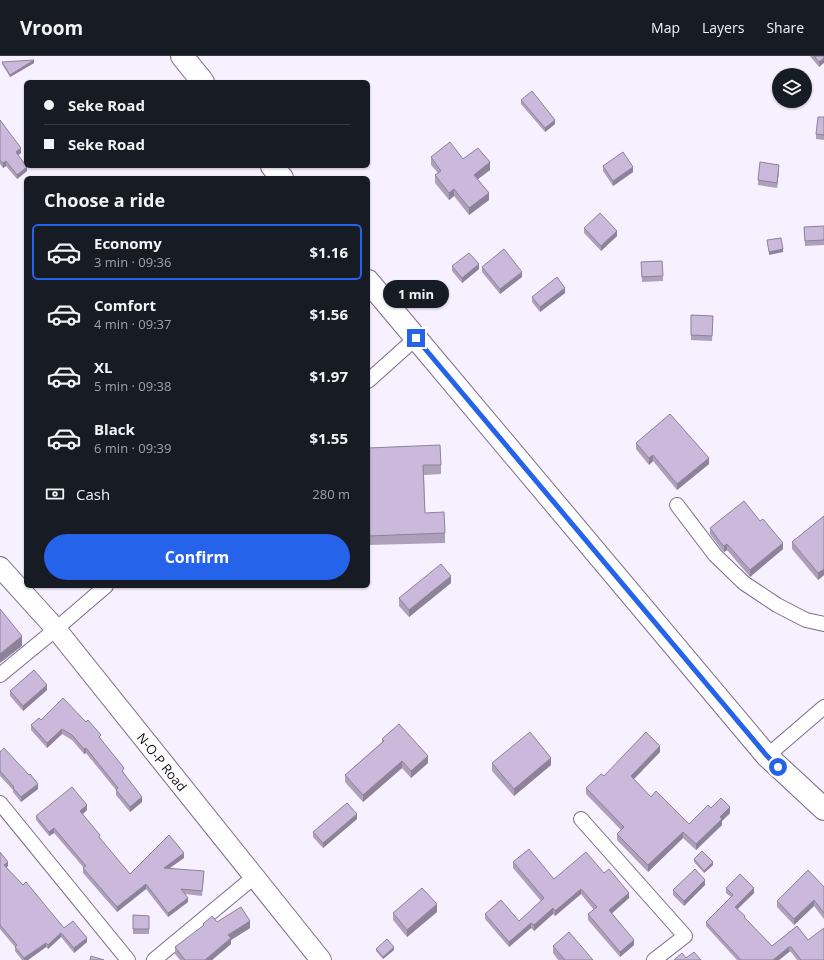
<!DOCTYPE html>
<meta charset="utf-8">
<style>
body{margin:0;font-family:"Open Sans",sans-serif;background:#242831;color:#f1f3f6;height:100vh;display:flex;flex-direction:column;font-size:15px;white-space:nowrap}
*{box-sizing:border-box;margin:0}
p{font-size:13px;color:#9ea1a6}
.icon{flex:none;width:22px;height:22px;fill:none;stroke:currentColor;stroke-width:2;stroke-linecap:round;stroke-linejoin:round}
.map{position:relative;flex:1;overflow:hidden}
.side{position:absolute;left:24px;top:120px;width:346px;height:412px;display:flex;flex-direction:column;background:#171b24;border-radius:6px;box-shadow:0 1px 3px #0004}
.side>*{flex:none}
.hud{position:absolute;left:24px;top:24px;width:346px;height:88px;border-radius:6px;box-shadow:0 1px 3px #0004;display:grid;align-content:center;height:88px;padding:0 20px;background:#171b24}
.fabs{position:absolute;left:772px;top:12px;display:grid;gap:8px}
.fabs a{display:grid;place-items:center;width:40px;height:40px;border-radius:50%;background:#171b24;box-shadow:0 1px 3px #0004;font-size:20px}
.end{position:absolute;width:18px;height:18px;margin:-9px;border:5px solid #2563eb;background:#fff;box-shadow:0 0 0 2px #fff}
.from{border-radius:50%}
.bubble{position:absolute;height:28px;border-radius:14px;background:#171b24;box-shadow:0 1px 3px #0004;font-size:13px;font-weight:700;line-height:28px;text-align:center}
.hud b{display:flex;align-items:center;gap:14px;height:38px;font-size:15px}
.hud b+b{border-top:1px solid #363941}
.hud i{width:10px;height:10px;background:#f1f3f6}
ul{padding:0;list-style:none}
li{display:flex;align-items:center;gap:12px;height:56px;margin:0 8px 6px;padding:0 12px;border:2px solid transparent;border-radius:6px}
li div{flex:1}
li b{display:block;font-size:15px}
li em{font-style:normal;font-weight:700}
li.current{border-color:#2563eb}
li>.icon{width:36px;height:36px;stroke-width:1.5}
h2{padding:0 20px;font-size:18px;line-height:48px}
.pay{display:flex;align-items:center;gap:10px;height:44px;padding:0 20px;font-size:15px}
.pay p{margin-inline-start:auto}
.button{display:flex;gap:8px;margin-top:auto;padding:8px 20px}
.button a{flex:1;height:46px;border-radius:24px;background:#2563eb;color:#fff;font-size:16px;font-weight:700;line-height:46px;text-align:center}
header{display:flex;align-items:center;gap:24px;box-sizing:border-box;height:56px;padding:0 20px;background:#171b24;border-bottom:1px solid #363941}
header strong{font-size:19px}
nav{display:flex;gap:22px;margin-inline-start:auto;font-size:14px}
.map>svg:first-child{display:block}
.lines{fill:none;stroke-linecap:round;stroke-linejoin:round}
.street-casing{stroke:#7c6c8a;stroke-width:16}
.secondary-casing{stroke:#7c6c8a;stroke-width:22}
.primary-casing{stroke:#7c6c8a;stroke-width:24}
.street{stroke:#fff;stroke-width:14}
.secondary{stroke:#fff;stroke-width:20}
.primary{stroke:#fff;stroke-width:22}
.wall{fill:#ae9fbb}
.shaded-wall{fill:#8d8299}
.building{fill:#cab9da;stroke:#8d8299}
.route{stroke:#2563eb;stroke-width:5}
.labels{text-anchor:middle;stroke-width:3;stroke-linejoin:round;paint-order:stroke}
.street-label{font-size:13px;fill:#100a15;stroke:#fff}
</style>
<header>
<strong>Vroom</strong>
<nav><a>Map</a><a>Layers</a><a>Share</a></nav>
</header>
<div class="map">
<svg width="824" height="904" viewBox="0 0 824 904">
<rect width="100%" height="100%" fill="#f7f0fe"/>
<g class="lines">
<!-- street casing -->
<g class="street-casing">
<g id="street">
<path d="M368,325l48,-43"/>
<path d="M677,449l38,50 29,28 33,22 29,15 18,4"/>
<path d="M0,619l56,-46 50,-43"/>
<path d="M767,700l57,-49"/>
<path d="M0,747l128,157"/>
<path d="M581,763l104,117 -31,24"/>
<path d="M154,904l100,-83"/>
</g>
</g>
<!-- secondary casing -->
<g class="secondary-casing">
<path id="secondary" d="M0,511l56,62 265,331"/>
</g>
<!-- primary casing -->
<g class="primary-casing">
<g id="primary">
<path d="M182,0l21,26"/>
<path d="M272,110l10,12"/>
<path d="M368,225l399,475 57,53"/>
</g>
</g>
<!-- street -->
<use href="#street" class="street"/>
<!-- secondary -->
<use href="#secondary" class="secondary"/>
<!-- primary -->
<use href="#primary" class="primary"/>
</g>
<!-- wall -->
<g class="wall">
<path d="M810,0h14l-5,11z"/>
<path d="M2,6l32,1 -24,14 -8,-13z"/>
<path d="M521,44l34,24 -10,8 -24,-28z"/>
<path d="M824,61v23l-8,-1v-5z"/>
<path d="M0,64l21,33 -3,2 9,16 -10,8 -11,-13 -3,2 -3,-4z"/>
<path d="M431,101l32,2 27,11 -12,9 11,21 -20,15 -15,-19 -5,4 -14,-17v-8l3,-2 -7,-8z"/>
<path d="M603,110l30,6 -20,14 -10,-15z"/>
<path d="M779,114l-2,18 -19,-3v-5z"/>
<path d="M824,170v19l-19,1 -1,-19z"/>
<path d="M584,172l33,8 -16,15 -17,-18z"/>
<path d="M662,205l1,20 -21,1 -1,-16z"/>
<path d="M452,210l27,3 -17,14 -10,-12z"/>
<path d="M482,211l40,10 -22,17 -18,-22z"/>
<path d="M565,237l-25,19 -8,-10v-5z"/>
<path d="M691,259l22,1 -1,25 -21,-1z"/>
<path d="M636,387l73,21 -32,26 -24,-29 -4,4 -13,-16z"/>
<path d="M368,392l73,17v9l-17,1 1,38 20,20v10l-77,2z"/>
<path d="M824,460v59l-6,5 -26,-31v-7z"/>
<path d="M710,472l73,21 -33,28 -23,-27 -3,2 -3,-3 -11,-15z"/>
<path d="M451,527l-42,34 -10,-11v-8z"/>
<path d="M47,634l-24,21 -13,-15v-5z"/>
<path d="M41,664l60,20 23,33 18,29 -12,10 -14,-17v-5l-30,-37 -2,1 -12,-14 -10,-6 -15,14 -16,-18v-5z"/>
<path d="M382,683l46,24 -17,15 -9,-10 -39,34 -18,-20v-7l37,-33z"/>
<path d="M0,696l38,37 -17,13 -8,-10v-2l-13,-14z"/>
<path d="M660,696l-26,27 17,18 38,27 22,-16 19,5 -8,8v4l-26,25 -13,-12 -35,34 -31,-32v-6l4,-4 -35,-36v-6l18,-12z"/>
<path d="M492,707l59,2 -37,31 -22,-25z"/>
<path d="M87,754l-4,4 17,25 30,35 54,-16 -15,10 35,8 -2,20 -17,-2 3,8 -20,15 -22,-28 -29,23 -34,-39v-5h1l-30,-35 -5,3 -13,-16v-4z"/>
<path d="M357,763l-34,29 -10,-11v-5z"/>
<path d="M0,796l8,14 -2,1 17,18 41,43 23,14 -13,11 -13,-16 -13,12 -2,-2 -18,13h-6l-7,-9v-4l-15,-18z"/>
<path d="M694,803l19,6 -9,8 -10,-11z"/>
<path d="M513,806l41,17 50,-6 25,25 -17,15 22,32 -14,12 -32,-37v-6l6,-4 -13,-16 -26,22 -2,-2 -19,17 -3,-3 -22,19 -24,-28v-5l34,7 22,-20 -28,-33z"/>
<path d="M705,829l-21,21 -11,-11v-5z"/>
<path d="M824,831v32l-10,-13 -20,19 -17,-18v-6z"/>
<path d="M726,832l28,5 -16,16 7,9 27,28 25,-20 27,34h-27l-6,-8h-2l-10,8h-42l-31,-34v-4l25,-25 -5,-4z"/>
<path d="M437,856l-30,25 -14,-17v-7z"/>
<path d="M133,859l16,1v18h-16z"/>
<path d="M217,866l33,6 -19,12v4l-19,16h-32l-5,-6v-7l28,-21v-2z"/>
<path d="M553,890l40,14h-35l-5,-7z"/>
<path d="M376,893l18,1 -11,9 -7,-8z"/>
</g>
<!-- shaded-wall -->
<g class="shaded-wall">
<path d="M824,2v5l-5,4v-5z"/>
<path d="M34,4v3l-24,14v-2z"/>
<path d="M555,64v4l-10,8v-4z"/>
<path d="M21,92v5l-5,4v-5z"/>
<path d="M6,105v5l-3,2v-5z"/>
<path d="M490,106v8l-16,12v-7z"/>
<path d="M779,109v5l-2,18v-5z"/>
<path d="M27,111v4l-10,8v-4z"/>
<path d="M633,111v5l-20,14v-5z"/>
<path d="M454,133v7l-5,4v-7z"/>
<path d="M489,137v7l-20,15v-7z"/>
<path d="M617,175v5l-16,15v-5z"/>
<path d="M783,193v3l-14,3v-3z"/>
<path d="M479,208v5l-17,14v-5z"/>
<path d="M522,216v5l-22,17v-5z"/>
<path d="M565,232v5l-25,19v-5z"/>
<path d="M653,399v6l-4,4v-7z"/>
<path d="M709,402v6l-32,26v-6z"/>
<path d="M783,487v6l-33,28v-7z"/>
<path d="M727,488v6l-3,2v-6z"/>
<path d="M824,513v6l-6,5v-7z"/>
<path d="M451,520v7l-42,34v-7z"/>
<path d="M22,580v10l-22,17v-9z"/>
<path d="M47,629v5l-24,21v-5z"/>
<path d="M62,673v5l-15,14v-5z"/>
<path d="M660,690v6l-29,30v-6z"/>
<path d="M86,692v5l-2,1v-5z"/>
<path d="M428,700v7l-17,15v-7z"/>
<path d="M551,702v7l-37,31v-7z"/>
<path d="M402,705v7l-39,34v-7z"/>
<path d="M38,728v5l-17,13v-5z"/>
<path d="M142,741v5l-12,10v-5z"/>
<path d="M87,749v5l-7,6v-5z"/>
<path d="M730,751v6l-8,8v4l-26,25v-6l24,-27z"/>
<path d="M357,758v5l-34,29v-5z"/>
<path d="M54,772v5l-5,3v-4z"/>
<path d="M683,776v6l-35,34v-7z"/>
<path d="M184,797v5l-20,14v-4z"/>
<path d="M8,806v4l-4,3v-4z"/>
<path d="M713,806v3l-9,8v-2z"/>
<path d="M705,824v5l-21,21v-5z"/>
<path d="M146,828v5l-29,23v-5z"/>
<path d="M754,832v5l-19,18v-4z"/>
<path d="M581,833v5l-26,22v-5z"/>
<path d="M629,837v5l-20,18v-6z"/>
<path d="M188,842v4l-20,15v-4z"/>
<path d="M814,844v6l-20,19v-6z"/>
<path d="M437,848v8l-30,25v-7z"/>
<path d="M553,852v6l-19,17v-6z"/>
<path d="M250,865v7l-19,12v4l-19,16h-7l23,-25z"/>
<path d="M531,867v5l-22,19v-5z"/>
<path d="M61,877v4l-13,12v-4z"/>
<path d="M87,882v4l-13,11v-5z"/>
<path d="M634,884v5l-14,12v-5z"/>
<path d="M46,887v4l-18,13h-4v-2z"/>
<path d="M394,891v3l-11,9v-2z"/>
<path d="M789,891v5l-10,8h-6z"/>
</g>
<!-- building -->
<g class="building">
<path d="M814,0h10v2l-5,4z"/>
<path d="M34,4l-24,15 -8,-13z"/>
<path d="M532,35l23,29 -10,8 -24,-28z"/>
<path d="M818,61h6v18l-8,-1z"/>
<path d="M0,64l21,28 -5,4 11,15 -10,8 -11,-14 -3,2 -3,-3z"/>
<path d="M450,86l13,17 15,-11 12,14 -16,13 15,18 -20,15 -15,-19 -5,4 -14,-18 6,-4 -10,-14z"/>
<path d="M623,96l10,15 -20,14 -10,-15z"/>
<path d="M760,106l19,3 -2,18 -19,-3z"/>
<path d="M600,157l17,18 -16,15 -17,-18z"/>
<path d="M824,170v14l-19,1 -1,-14z"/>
<path d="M781,182l2,11 -14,3 -2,-12z"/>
<path d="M504,193l18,23 -22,17 -18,-22z"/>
<path d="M469,197l10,11 -17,14 -10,-12z"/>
<path d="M662,205l1,15 -21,1 -1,-15z"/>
<path d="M557,221l8,11 -25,19 -8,-10z"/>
<path d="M691,259l22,1 -1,20 -21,-1z"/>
<path d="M670,358l39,44 -32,26 -24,-29 -4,3 -13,-15z"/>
<path d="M440,389l1,20h-18l2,48 19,-1 1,21 -77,3v-88z"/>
<path d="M744,445l16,20 3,-2 20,24 -33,27 -23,-26 -3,2 -3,-3 -11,-15z"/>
<path d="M824,460v53l-6,4 -26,-31z"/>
<path d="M441,508l10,12 -42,34 -10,-12z"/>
<path d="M0,553l22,27 -22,18z"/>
<path d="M34,614l13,15 -24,21 -13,-15z"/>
<path d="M63,642l23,24 2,-2 13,15 -2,2 25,31 -2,3 20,26 -12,10 -14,-17 2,-2 -32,-40 -2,1 -12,-14 -10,-6 -15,14 -16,-18 8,-7 2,2z"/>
<path d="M399,668l29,32 -17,15 -9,-10 -39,34 -18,-20 39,-34 -2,-2z"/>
<path d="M530,676l21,26 -37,31 -22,-26z"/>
<path d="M646,676l14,14 -29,30 20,21 5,-6 33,33 19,-19 3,3 10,-10 9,9 -10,10 2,2 -26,25 -13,-12 -35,33 -31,-31 7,-7 -38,-39 15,-14 3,2z"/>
<path d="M4,692l25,27 1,-1 8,10 -17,13 -8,-9 1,-1 -14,-16v-19z"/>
<path d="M72,731l15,18 -7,6 20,24 -1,2 31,37 39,-39 15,18 -20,15 40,3 -2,20 -21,-2 7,9 -20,15 -22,-29 -29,23 -34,-39 3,-2 -32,-38 -5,4 -13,-16z"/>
<path d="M347,747l10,11 -34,29 -10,-11z"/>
<path d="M529,793l25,30 32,-27 18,21 5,-4 20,24 -20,17 25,30 -14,12 -32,-38 9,-7 -16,-18 -26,22 -2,-3 -19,17 -3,-2 -22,19 -24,-28 16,-14 18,21 25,-23 -31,-36z"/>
<path d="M702,795l11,11 -9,9 -10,-12z"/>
<path d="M0,796l8,10 -4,3 19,20 3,-3 38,46 9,-7 14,17 -13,10 -13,-15 -13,12 -2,-2 -22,15 -9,-11 2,-2 -17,-20z"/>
<path d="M695,813l10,11 -21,21 -11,-11z"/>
<path d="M808,814l16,17v26l-10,-13 -20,19 -17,-18z"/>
<path d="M740,818l14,14 -19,19 10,9 -1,1 28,29 25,-20 11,14 16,-12v32h-23l-10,-13h-2l-16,13h-32l-35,-38 27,-27 -7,-7z"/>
<path d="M422,832l15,16 -30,26 -14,-17z"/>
<path d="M241,851l9,14 -22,14 3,3 -26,22h-20l-10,-13 29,-22 -1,-1 9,-8 5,6z"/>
<path d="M133,859l16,1v13h-16z"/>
<path d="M569,876l24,28h-28l-12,-14z"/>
<path d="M387,883l7,8 -11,10 -7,-8z"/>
<path d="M694,896l7,8h-27l8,-7 4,5z"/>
<path d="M91,900l13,4h-14z"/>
</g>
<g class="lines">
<!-- route -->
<path class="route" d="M416,282l351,418 11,11"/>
</g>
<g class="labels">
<!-- street labels -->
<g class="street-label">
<text transform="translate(162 706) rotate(51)" y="5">N-O-P Road</text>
</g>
</g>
</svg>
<div class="fabs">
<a><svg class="icon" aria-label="layers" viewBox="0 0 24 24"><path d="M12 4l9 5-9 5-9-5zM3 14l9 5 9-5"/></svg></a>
</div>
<i class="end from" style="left:778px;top:711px"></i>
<i class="end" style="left:416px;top:282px"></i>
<div class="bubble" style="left:383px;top:224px;width:66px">1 min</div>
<div class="hud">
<b><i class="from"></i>Seke Road</b>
<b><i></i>Seke Road</b>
</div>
<section class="side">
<h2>Choose a ride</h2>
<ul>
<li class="current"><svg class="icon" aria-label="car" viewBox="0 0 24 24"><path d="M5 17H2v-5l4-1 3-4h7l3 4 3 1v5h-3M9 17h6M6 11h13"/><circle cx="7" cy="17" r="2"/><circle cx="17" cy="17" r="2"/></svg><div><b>Economy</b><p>3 min · 09:36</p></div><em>$1.16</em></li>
<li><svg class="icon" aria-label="car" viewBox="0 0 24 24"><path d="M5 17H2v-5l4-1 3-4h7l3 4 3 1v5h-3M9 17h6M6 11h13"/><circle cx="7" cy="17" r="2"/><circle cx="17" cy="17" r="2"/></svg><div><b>Comfort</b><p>4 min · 09:37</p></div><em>$1.56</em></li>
<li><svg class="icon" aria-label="car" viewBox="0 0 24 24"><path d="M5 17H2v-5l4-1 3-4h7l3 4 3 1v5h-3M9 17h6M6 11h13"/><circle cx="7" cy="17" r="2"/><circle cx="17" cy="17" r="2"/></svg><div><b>XL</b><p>5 min · 09:38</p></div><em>$1.97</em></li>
<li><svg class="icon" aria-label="car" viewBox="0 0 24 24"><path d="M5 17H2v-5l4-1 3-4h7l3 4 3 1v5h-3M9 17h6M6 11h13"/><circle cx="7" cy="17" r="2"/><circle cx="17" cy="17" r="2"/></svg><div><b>Black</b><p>6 min · 09:39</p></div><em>$1.55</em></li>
</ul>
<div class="pay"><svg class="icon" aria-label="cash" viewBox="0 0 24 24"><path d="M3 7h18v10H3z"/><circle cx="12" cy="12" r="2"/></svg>Cash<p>280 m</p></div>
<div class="button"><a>Confirm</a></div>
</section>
</div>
